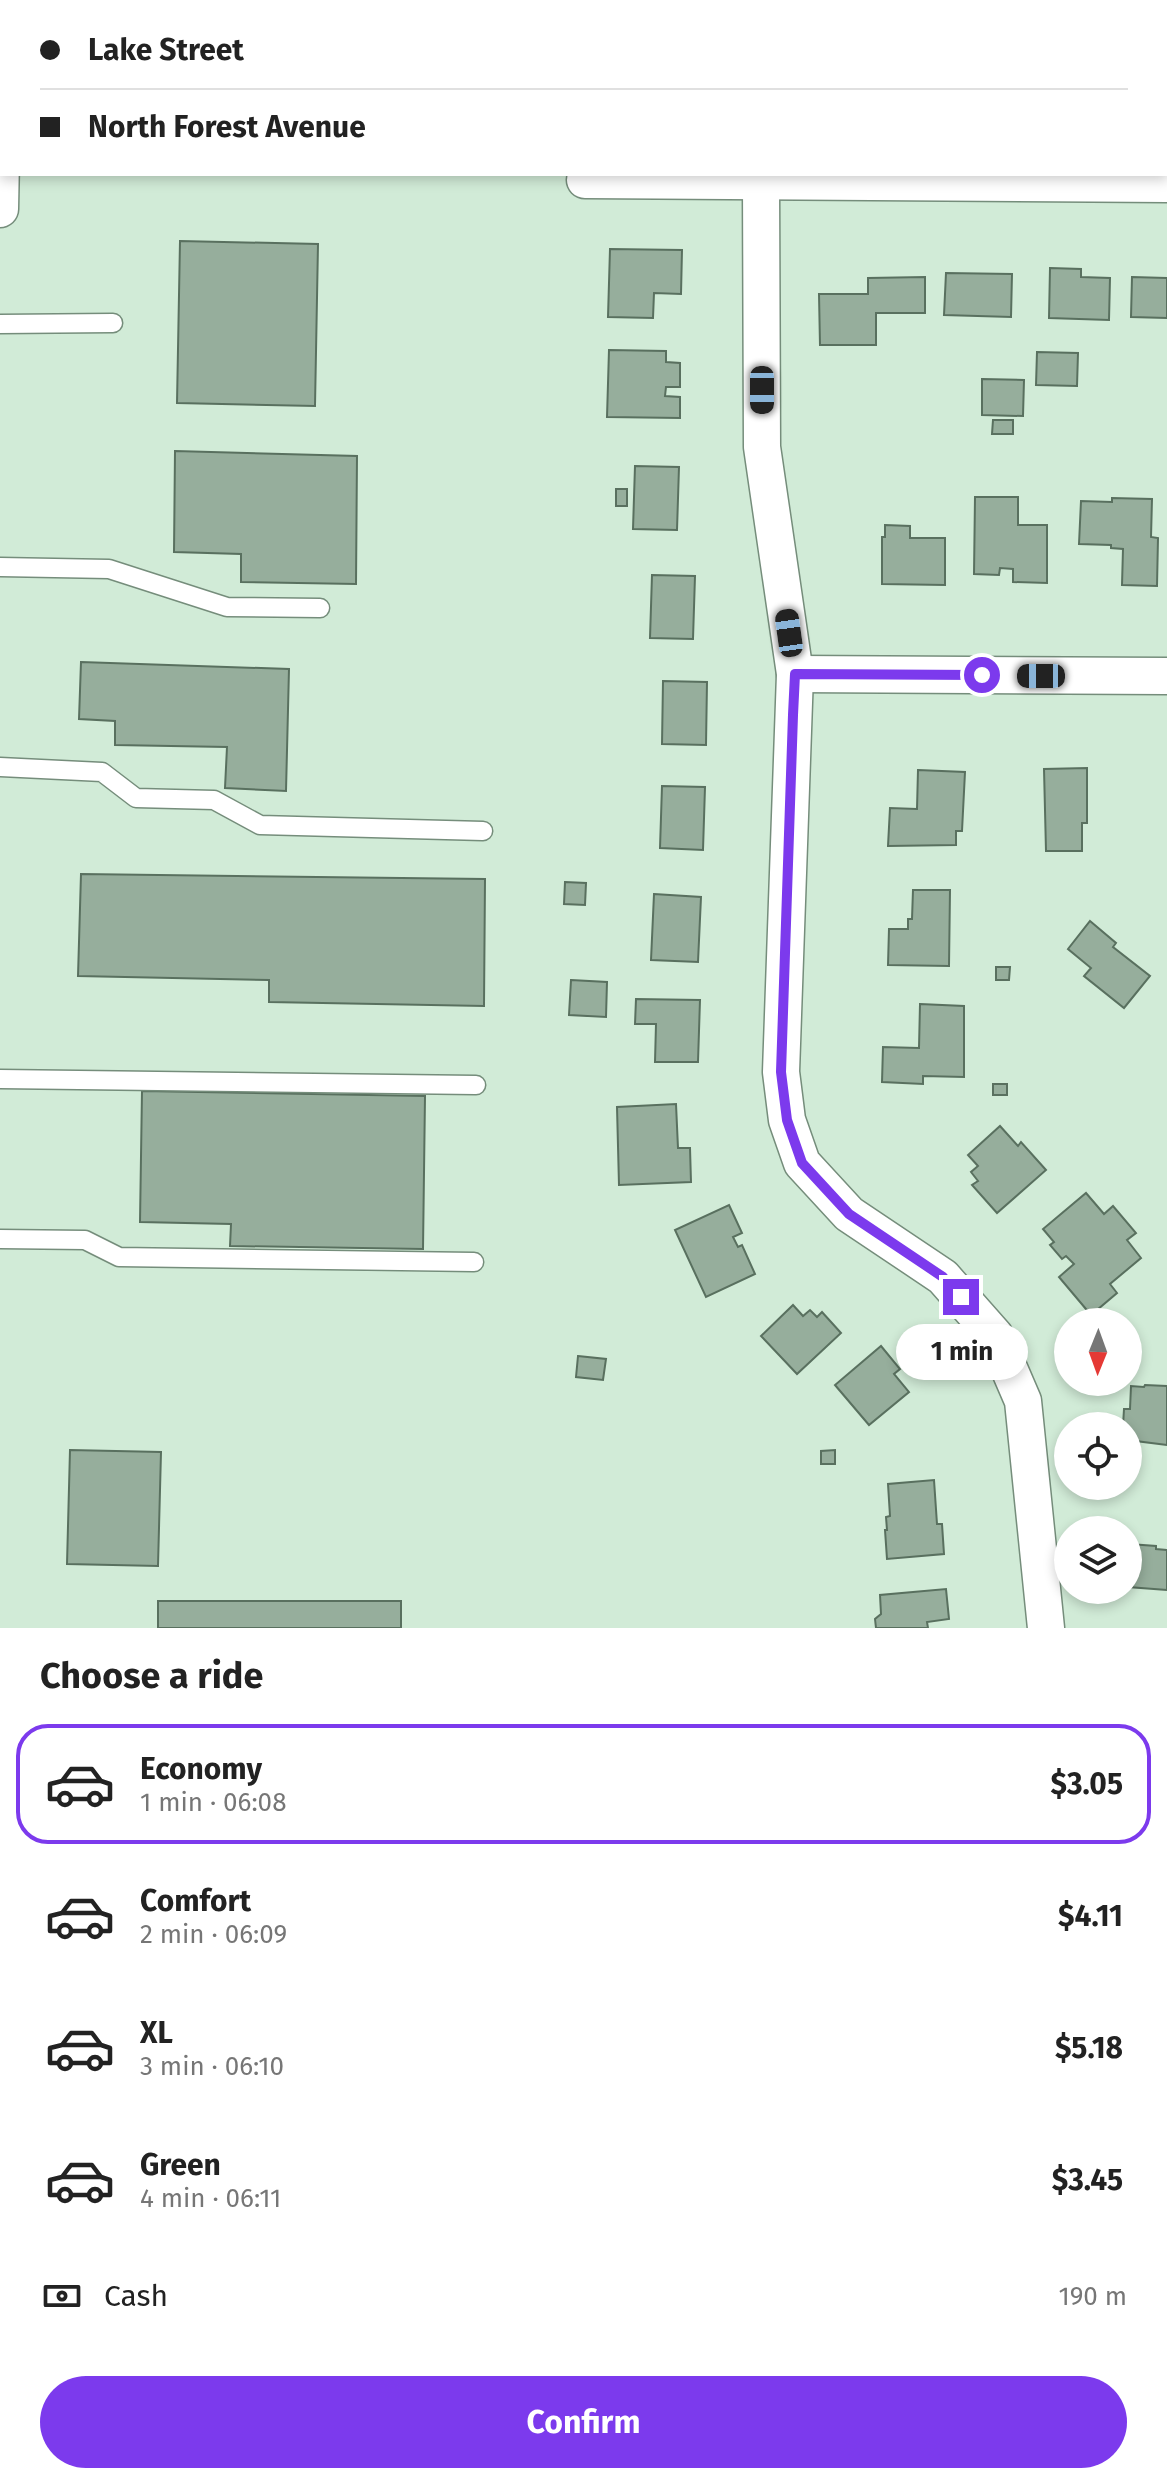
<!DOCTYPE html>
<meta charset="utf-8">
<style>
body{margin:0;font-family:"Fira Sans",sans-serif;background:#f2f2f2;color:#222;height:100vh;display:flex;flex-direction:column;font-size:30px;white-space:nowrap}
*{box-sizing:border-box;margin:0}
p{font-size:26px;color:#767676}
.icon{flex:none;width:44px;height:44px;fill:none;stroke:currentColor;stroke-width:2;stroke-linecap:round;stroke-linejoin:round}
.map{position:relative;height:1628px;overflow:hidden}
.details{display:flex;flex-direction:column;background:#fff;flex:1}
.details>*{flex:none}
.banner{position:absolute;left:0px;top:0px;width:1168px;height:176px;box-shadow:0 4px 12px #0003;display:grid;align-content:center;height:176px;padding:0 40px;background:#fff}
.needle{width:52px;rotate:181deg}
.buttons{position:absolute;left:1054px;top:1308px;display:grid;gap:16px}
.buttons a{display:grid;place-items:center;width:88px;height:88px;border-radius:50%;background:#fff;box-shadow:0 4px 12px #0003;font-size:40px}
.end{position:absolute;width:36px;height:36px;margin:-18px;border:10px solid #7c3aed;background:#fff;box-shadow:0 0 0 4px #fff}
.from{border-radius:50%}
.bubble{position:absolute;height:56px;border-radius:28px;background:#fff;box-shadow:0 4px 12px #0003;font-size:26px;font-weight:700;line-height:56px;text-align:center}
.car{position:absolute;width:24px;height:48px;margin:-24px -12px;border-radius:10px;box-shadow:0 0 6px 2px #0007;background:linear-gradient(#222 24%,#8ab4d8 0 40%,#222 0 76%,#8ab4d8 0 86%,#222 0)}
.banner b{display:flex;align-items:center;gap:28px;height:76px;font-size:30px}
.banner b+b{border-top:2px solid #e0e0e0}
.banner i{width:20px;height:20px;background:#222}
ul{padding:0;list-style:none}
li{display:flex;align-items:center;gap:24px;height:120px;margin:0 16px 12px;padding:0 24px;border:4px solid transparent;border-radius:32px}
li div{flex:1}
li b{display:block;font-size:30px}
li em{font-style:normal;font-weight:700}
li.current{border-color:#7c3aed}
li>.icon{width:72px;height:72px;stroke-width:1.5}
h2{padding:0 40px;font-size:36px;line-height:96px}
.pay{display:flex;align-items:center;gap:20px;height:88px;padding:0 40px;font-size:30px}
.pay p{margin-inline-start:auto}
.cta{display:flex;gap:16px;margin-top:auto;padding:16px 40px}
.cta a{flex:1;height:92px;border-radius:48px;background:#7c3aed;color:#fff;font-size:32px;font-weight:700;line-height:92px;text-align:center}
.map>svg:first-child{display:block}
.building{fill:#96ae9c;stroke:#59705f;stroke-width:2}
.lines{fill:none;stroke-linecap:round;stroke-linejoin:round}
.lane-casing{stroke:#758d7b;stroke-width:21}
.street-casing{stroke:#758d7b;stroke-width:39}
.lane{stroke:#fff;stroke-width:18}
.street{stroke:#fff;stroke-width:36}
.route{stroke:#7c3aed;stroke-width:10}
</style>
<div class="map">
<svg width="1167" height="1628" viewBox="0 0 1167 1628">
<rect width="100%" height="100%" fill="#d1ebd7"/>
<!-- building -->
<g class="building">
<path d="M180,241l138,3 -3,162 -138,-3z"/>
<path d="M610,249l72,1 -1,44 -27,-1 -1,25 -45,-1z"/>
<path d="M1050,268l31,1v8l29,1 -1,42 -60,-2z"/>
<path d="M946,273l66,1 -1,43 -67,-2z"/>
<path d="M925,277v36h-49v32h-56l-1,-51h49v-16z"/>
<path d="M1132,277l35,1v40l-36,-1z"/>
<path d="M609,350l57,1v11l14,1v24h-14l-1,9 15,1v21l-73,-1z"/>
<path d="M1037,352l41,1 -1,33 -41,-1z"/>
<path d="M982,379l42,1 -1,36 -41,-1z"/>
<path d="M993,420h20v14h-21z"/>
<path d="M175,451l182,5 -1,128 -115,-2v-28l-67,-2z"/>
<path d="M635,466l44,1 -2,63 -44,-1z"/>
<rect x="616" y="489" width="11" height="17"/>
<path d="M975,497h43v28h29v58l-34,-1v-13l-13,-1 -1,7 -25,-1z"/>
<path d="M1112,498l40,1 -1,38 7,1 -1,48 -35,-1 1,-36 -12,-1v-3l-32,-1 2,-43 31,1z"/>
<path d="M885,525l25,1v12h35v47l-63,-1v-47h3z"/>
<path d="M652,575l43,1 -2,63 -43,-1z"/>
<path d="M81,662l208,7 -3,122 -61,-3 2,-41 -112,-2v-24l-36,-2z"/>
<path d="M663,681l44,1 -1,63 -44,-1z"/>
<path d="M1087,768v55h-5v28h-36l-2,-82z"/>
<path d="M918,770l47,2 -3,59h-6v14l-68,1 2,-38 27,1z"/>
<path d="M662,786l43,1 -2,63 -43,-2z"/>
<path d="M81,874l404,5 -1,127 -215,-4v-22l-191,-4z"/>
<path d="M565,882l21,1 -1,22 -21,-1z"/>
<path d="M913,890h37l-1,76 -61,-1 1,-36h19v-10h4z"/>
<path d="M654,894l47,3 -3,65 -47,-2z"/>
<path d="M1090,921l26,22 -3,4 37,29 -26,32 -40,-32 7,-8 -23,-19z"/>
<path d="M996,967h14l-1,13h-13z"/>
<path d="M571,980l36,2 -1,35 -37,-2z"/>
<path d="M636,999l64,1 -2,62h-43l1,-38h-21z"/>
<path d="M920,1004l44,2v71l-41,-1v8l-41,-2 1,-35 36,1z"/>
<rect x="993" y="1084" width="14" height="11"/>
<path d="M142,1091l283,5 -2,153 -193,-3 1,-22 -91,-2z"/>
<path d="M676,1104l2,44h12l1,34 -72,3 -2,-78z"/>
<path d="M1000,1126l18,20 3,-4 25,28 -49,43 -25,-28 6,-4 -7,-9 7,-6 -10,-11z"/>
<path d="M1086,1193l18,21 9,-8 23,27 -9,7 14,18 -31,26 7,9 -26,22 -32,-38 15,-13 -8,-8 -4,3 -12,-14 4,-3 -11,-13z"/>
<path d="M729,1205l13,28 -9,4 5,10 4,-2 13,29 -49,23 -31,-67z"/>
<path d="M793,1305l10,11 7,-6 7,7 5,-5 19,21 -44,41 -36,-38z"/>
<path d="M881,1346l19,23 -6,5 15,18 -40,33 -34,-40z"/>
<path d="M578,1356l28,3 -3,21 -27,-3z"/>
<path d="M1145,1385l22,1v59l-39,-5v-14h-5l1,-17h6l1,-23 13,1z"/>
<path d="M70,1450l91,2 -3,114 -91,-2z"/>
<path d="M835,1450v14h-14v-13z"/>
<path d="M934,1480l3,44h5l2,30 -57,5 -2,-29h2l-1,-13 4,-1 -2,-32z"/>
<path d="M1129,1544l27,2v3l11,1v40l-39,-3z"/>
<path d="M946,1589l3,30 -22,3 1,6h-52l-1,-9 6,-5 -1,-19z"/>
<rect x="158" y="1601" width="243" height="27"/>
</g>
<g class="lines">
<!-- lane casing -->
<g class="lane-casing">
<g id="lane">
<path d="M0,83h2"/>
<path d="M0,324l113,-1"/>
<path d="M0,567l109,2 118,38 93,1"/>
<path d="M0,767l102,5 34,26 78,2 46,25 223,6"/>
<path d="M0,1079l476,6"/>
<path d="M0,1239l85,1 34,17 355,5"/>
</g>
</g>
<!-- street casing -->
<g class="street-casing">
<g id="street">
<path d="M4,2v-2"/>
<path d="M585,180l582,4"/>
<path d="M761,182l1,265 33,227 -14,398 6,48 15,43 47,51 94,63 52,59 28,65 23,227"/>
<path d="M0,209l2,-101"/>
<path d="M795,674l372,2"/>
</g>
</g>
<!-- lane -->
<use href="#lane" class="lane"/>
<!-- street -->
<use href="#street" class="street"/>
</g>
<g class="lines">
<!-- route -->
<path class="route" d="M961,1297l-18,-20 -94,-63 -47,-51 -15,-43 -6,-48 12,-357 2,-41 187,1"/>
</g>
</svg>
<div class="buttons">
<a><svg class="needle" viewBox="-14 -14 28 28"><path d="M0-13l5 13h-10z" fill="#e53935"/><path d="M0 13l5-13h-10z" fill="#767676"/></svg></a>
<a><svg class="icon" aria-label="locate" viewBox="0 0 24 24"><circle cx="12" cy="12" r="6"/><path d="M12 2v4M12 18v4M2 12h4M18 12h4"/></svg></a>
<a><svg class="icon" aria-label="layers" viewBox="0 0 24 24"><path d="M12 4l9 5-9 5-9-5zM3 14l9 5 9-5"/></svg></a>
</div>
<i class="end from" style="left:982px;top:675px"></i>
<i class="end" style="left:961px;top:1297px"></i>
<div class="bubble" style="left:896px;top:1324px;width:132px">1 min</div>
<i class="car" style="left:762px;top:390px;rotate:180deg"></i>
<i class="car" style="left:789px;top:633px;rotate:352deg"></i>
<i class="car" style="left:1041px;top:676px;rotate:270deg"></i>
<div class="banner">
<b><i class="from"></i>Lake Street</b>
<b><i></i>North Forest Avenue</b>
</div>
</div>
<section class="details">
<h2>Choose a ride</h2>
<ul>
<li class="current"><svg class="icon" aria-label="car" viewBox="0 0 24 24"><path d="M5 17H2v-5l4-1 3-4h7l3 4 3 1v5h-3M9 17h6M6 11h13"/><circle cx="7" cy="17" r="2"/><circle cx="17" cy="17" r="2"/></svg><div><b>Economy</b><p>1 min · 06:08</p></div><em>$3.05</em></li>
<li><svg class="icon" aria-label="car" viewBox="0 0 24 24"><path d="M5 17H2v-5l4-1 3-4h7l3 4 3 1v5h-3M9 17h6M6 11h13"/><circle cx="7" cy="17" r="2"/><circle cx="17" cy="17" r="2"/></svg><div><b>Comfort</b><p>2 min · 06:09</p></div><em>$4.11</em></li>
<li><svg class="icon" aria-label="car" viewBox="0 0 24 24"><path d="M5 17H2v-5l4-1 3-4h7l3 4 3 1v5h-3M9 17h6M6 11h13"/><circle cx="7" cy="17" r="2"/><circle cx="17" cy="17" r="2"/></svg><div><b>XL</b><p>3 min · 06:10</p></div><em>$5.18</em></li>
<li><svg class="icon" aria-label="car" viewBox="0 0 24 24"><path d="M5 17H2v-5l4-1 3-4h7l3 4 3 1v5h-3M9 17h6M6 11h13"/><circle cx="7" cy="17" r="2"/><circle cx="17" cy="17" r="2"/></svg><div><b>Green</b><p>4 min · 06:11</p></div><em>$3.45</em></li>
</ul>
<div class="pay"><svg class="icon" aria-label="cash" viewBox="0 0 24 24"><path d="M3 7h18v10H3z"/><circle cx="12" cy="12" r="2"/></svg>Cash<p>190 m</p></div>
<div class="cta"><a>Confirm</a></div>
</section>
